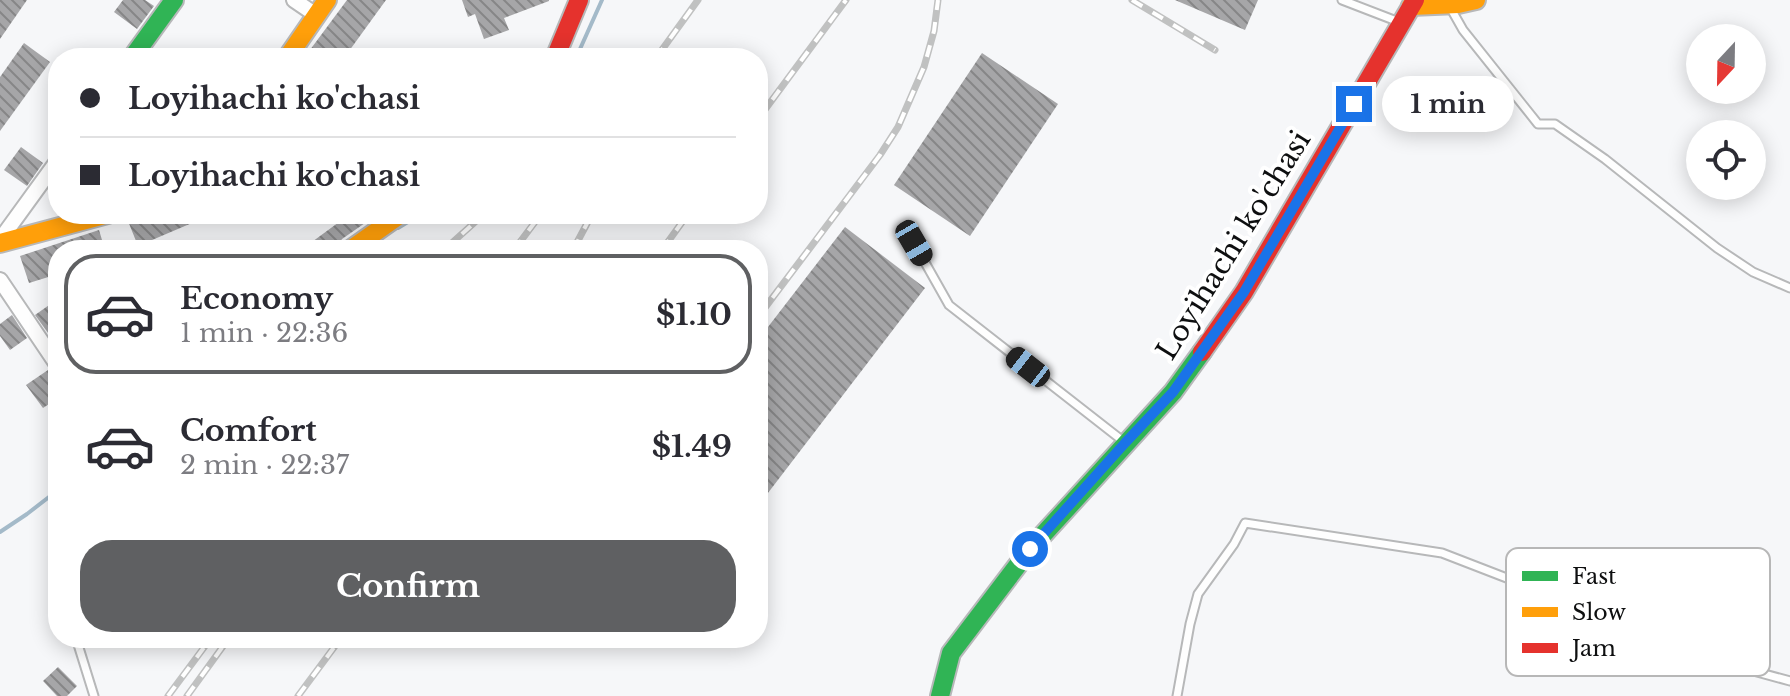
<!DOCTYPE html>
<meta charset="utf-8">
<style>
body{margin:0;font-family:"Libre Baskerville",serif;background:#f7f7f7;color:#2b2b33;height:100vh;display:flex;flex-direction:column;font-size:30px;white-space:nowrap}
*{box-sizing:border-box;margin:0}
p{font-size:26px;color:#7c7c81}
.icon{flex:none;width:44px;height:44px;fill:none;stroke:currentColor;stroke-width:2;stroke-linecap:round;stroke-linejoin:round}
.map{position:relative;flex:1;overflow:hidden}
.details{position:absolute;left:48px;top:240px;width:720px;height:408px;display:flex;flex-direction:column;background:#fff;border-radius:32px;box-shadow:0 4px 20px #0003}
.details>*{flex:none}
.guide{position:absolute;left:48px;top:48px;width:720px;height:176px;border-radius:32px;box-shadow:0 4px 20px #0003;display:grid;align-content:center;height:176px;padding:0 32px;background:#fff}
.needle{width:52px;rotate:202deg}
.fabs{position:absolute;left:1686px;top:24px;display:grid;gap:16px}
.fabs a{display:grid;place-items:center;width:80px;height:80px;border-radius:50%;background:#fff;box-shadow:0 4px 20px #0003;font-size:40px}
.end{position:absolute;width:36px;height:36px;margin:-18px;border:10px solid #1a73e8;background:#fff;box-shadow:0 0 0 4px #fff}
.from{border-radius:50%}
.bubble{position:absolute;height:56px;border-radius:28px;background:#fff;box-shadow:0 4px 20px #0003;font-size:26px;font-weight:700;line-height:56px;text-align:center}
.car{position:absolute;width:24px;height:48px;margin:-24px -12px;border-radius:10px;box-shadow:0 0 6px 2px #0007;background:linear-gradient(#222 24%,#8ab4d8 0 40%,#222 0 76%,#8ab4d8 0 86%,#222 0)}
.guide b{display:flex;align-items:center;gap:28px;height:76px;font-size:30px}
.guide b+b{border-top:2px solid #e1e1e2}
.guide i{width:20px;height:20px;background:#2b2b33}
ul{padding:14px 0 0;list-style:none}
li{display:flex;align-items:center;gap:24px;height:120px;margin:0 16px 12px;padding:0 16px;border:4px solid transparent;border-radius:32px}
li div{flex:1}
li b{display:block;font-size:30px}
li em{font-style:normal;font-weight:700}
li.on{border-color:#5f6062}
li>.icon{width:72px;height:72px;stroke-width:1.5}
.primary-button{display:flex;gap:16px;margin-top:auto;padding:16px 32px}
.primary-button a{flex:1;height:92px;border-radius:32px;background:#5f6062;color:#fff;font-size:32px;font-weight:700;line-height:92px;text-align:center}
.map>svg:first-child{display:block}
.lines{fill:none;stroke-linecap:round;stroke-linejoin:round}
.stream{stroke:#a4bac9;stroke-width:4}
.building{fill:url(#building-back-hatch)}
.lane-casing{stroke:#b7b8b9;stroke-width:11}
.street-casing{stroke:#b7b8b9;stroke-width:18}
.fast-casing{stroke:#b7b8b9;stroke-width:22}
.slow-casing{stroke:#b7b8b9;stroke-width:22}
.jam-casing{stroke:#b7b8b9;stroke-width:22}
.lane{stroke:#fefefe;stroke-width:7}
.street{stroke:#fefefe;stroke-width:14}
.fast{stroke:#30b455;stroke-width:18}
.slow{stroke:#ff9f0a;stroke-width:18}
.jam{stroke:#e5322d;stroke-width:18}
.rail-casing{stroke:#c0c1c1;stroke-width:7}
.rail{stroke:#fff;stroke-width:4;stroke-dasharray:12;stroke-linecap:butt}
.route{stroke:#1a73e8;stroke-width:10}
.labels{text-anchor:middle;stroke-width:8;stroke-linejoin:round;paint-order:stroke}
.street-label{font-size:28px;fill:#0e0f10;stroke:#fff}
.key{fill:#fff;stroke:#b7b7b7;stroke-width:2}
.key-label{font-size:22px;fill:#0e0f10}
</style>
<div class="map">
<svg width="1790" height="696" viewBox="0 0 1790 696">
<defs>
<pattern id="building-back-hatch" width="6" height="6" patternUnits="userSpaceOnUse" patternTransform="scale(2)"><rect width="6" height="6" fill="#a6a6a8"/><path d="M-1 5l2 2M0 0l6 6M5-1l2 2" fill="none" stroke="#868687"/></pattern>
</defs>
<rect width="100%" height="100%" fill="#f6f7f9"/>
<g class="lines">
<!-- stream -->
<g class="stream">
<path d="M576,58l26,-58"/>
<path d="M398,228l23,-14"/>
<path d="M0,532l27,-18 31,-24"/>
</g>
</g>
<!-- building -->
<g class="building">
<path d="M0,0h27l-27,39z"/>
<path d="M123,0h22l9,6 -17,23 -23,-17z"/>
<path d="M347,0h39l-42,58h-40z"/>
<path d="M462,0h87v1l-45,17 5,12 -25,9 -9,-25 -7,3z"/>
<path d="M1175,0h83l-13,30z"/>
<path d="M24,43l26,19 -50,69v-54z"/>
<path d="M982,53l76,51 -88,132 -76,-51z"/>
<path d="M21,147l22,16 -16,23 -23,-16z"/>
<path d="M145,214h68l-75,32 -10,-25z"/>
<path d="M350,214h28l-36,25 -3,5 -2,6h-36z"/>
<path d="M845,227l80,61 -167,218v-166z"/>
<path d="M99,230l6,20h-47v24l-29,9 -9,-27z"/>
<path d="M52,303l6,9v20l-7,5 -16,-22z"/>
<path d="M12,315l15,23 -17,12 -10,-14v-12z"/>
<path d="M48,370l10,13v15l-15,10 -17,-23z"/>
<path d="M58,667l19,19 -10,10h-10l-14,-15z"/>
</g>
<g class="lines">
<!-- lane casing -->
<g class="lane-casing">
<g id="lane">
<path d="M1342,0l57,22"/>
<path d="M1450,7l13,23 75,94h17l50,35 112,89 36,24 37,16"/>
<path d="M914,243l35,62 174,136"/>
<path d="M76,638l18,58"/>
<path d="M1177,696l13,-72 8,-30 36,-50 11,-21 197,30 75,29 120,57 153,42"/>
</g>
</g>
<!-- street casing -->
<g class="street-casing">
<g id="street">
<path d="M294,0l22,15"/>
<path d="M0,240l58,-80"/>
<path d="M0,280l58,86"/>
</g>
</g>
<!-- fast casing -->
<g class="fast-casing">
<g id="fast">
<path d="M132,58l42,-58"/>
<path d="M940,696l11,-43 79,-104 143,-157 29,-40"/>
</g>
</g>
<!-- slow casing -->
<g class="slow-casing">
<g id="slow">
<path d="M1411,6l47,-2 18,-4"/>
<path d="M287,58l40,-58"/>
<path d="M0,243l108,-29"/>
<path d="M350,250l51,-36"/>
</g>
</g>
<!-- jam casing -->
<g class="jam-casing">
<g id="jam">
<path d="M555,58l24,-58"/>
<path d="M1202,352l42,-60 171,-292"/>
</g>
</g>
<!-- lane -->
<use href="#lane" class="lane"/>
<!-- street -->
<use href="#street" class="street"/>
<!-- fast -->
<use href="#fast" class="fast"/>
<!-- slow -->
<use href="#slow" class="slow"/>
<!-- jam -->
<use href="#jam" class="jam"/>
<!-- rail casing -->
<g class="rail-casing">
<g id="rail">
<path d="M1132,0l83,50"/>
<path d="M656,58l42,-58"/>
<path d="M758,119l88,-119"/>
<path d="M444,250l40,-36"/>
<path d="M514,250l27,-36"/>
<path d="M573,250l19,-36"/>
<path d="M662,250l26,-36"/>
<path d="M758,317l122,-162 18,-28 26,-60 10,-36 4,-31"/>
<path d="M56,543l2,-2"/>
<path d="M129,644l5,-6"/>
<path d="M168,696l43,-58"/>
<path d="M187,696l42,-58"/>
<path d="M298,696l43,-58"/>
</g>
</g>
<!-- rail -->
<use href="#rail" class="rail"/>
</g>
<g class="lines">
<!-- route -->
<path class="route" d="M1030,549l95,-106 48,-51 71,-100 110,-188"/>
</g>
<g class="labels">
<!-- street labels -->
<g class="street-label">
<text transform="translate(1233 245) rotate(-58)" y="10">Loyihachi ko'chasi</text>
</g>
</g>
<!-- legend -->
<rect x="1506" y="548" width="264" height="128" rx="12" class="key"/>
<rect x="1522" y="571" width="36" height="10" fill="#30b455"/>
<rect x="1522" y="607" width="36" height="10" fill="#ff9f0a"/>
<rect x="1522" y="643" width="36" height="10" fill="#e5322d"/>
<g class="key-label">
<text x="1572" y="584">Fast</text>
<text x="1572" y="620">Slow</text>
<text x="1572" y="656">Jam</text>
</g>
</svg>
<div class="fabs">
<a><svg class="needle" viewBox="-14 -14 28 28"><path d="M0-13l5 13h-10z" fill="#e53935"/><path d="M0 13l5-13h-10z" fill="#7c7c81"/></svg></a>
<a><svg class="icon" aria-label="locate" viewBox="0 0 24 24"><circle cx="12" cy="12" r="6"/><path d="M12 2v4M12 18v4M2 12h4M18 12h4"/></svg></a>
</div>
<i class="end from" style="left:1030px;top:549px"></i>
<i class="end" style="left:1354px;top:104px"></i>
<div class="bubble" style="left:1382px;top:76px;width:132px">1 min</div>
<i class="car" style="left:914px;top:243px;rotate:150deg"></i>
<i class="car" style="left:1028px;top:367px;rotate:308deg"></i>
<div class="guide">
<b><i class="from"></i>Loyihachi ko'chasi</b>
<b><i></i>Loyihachi ko'chasi</b>
</div>
<section class="details">
<ul>
<li class="on"><svg class="icon" aria-label="car" viewBox="0 0 24 24"><path d="M5 17H2v-5l4-1 3-4h7l3 4 3 1v5h-3M9 17h6M6 11h13"/><circle cx="7" cy="17" r="2"/><circle cx="17" cy="17" r="2"/></svg><div><b>Economy</b><p>1 min · 22:36</p></div><em>$1.10</em></li>
<li><svg class="icon" aria-label="car" viewBox="0 0 24 24"><path d="M5 17H2v-5l4-1 3-4h7l3 4 3 1v5h-3M9 17h6M6 11h13"/><circle cx="7" cy="17" r="2"/><circle cx="17" cy="17" r="2"/></svg><div><b>Comfort</b><p>2 min · 22:37</p></div><em>$1.49</em></li>
</ul>
<div class="primary-button"><a>Confirm</a></div>
</section>
</div>
